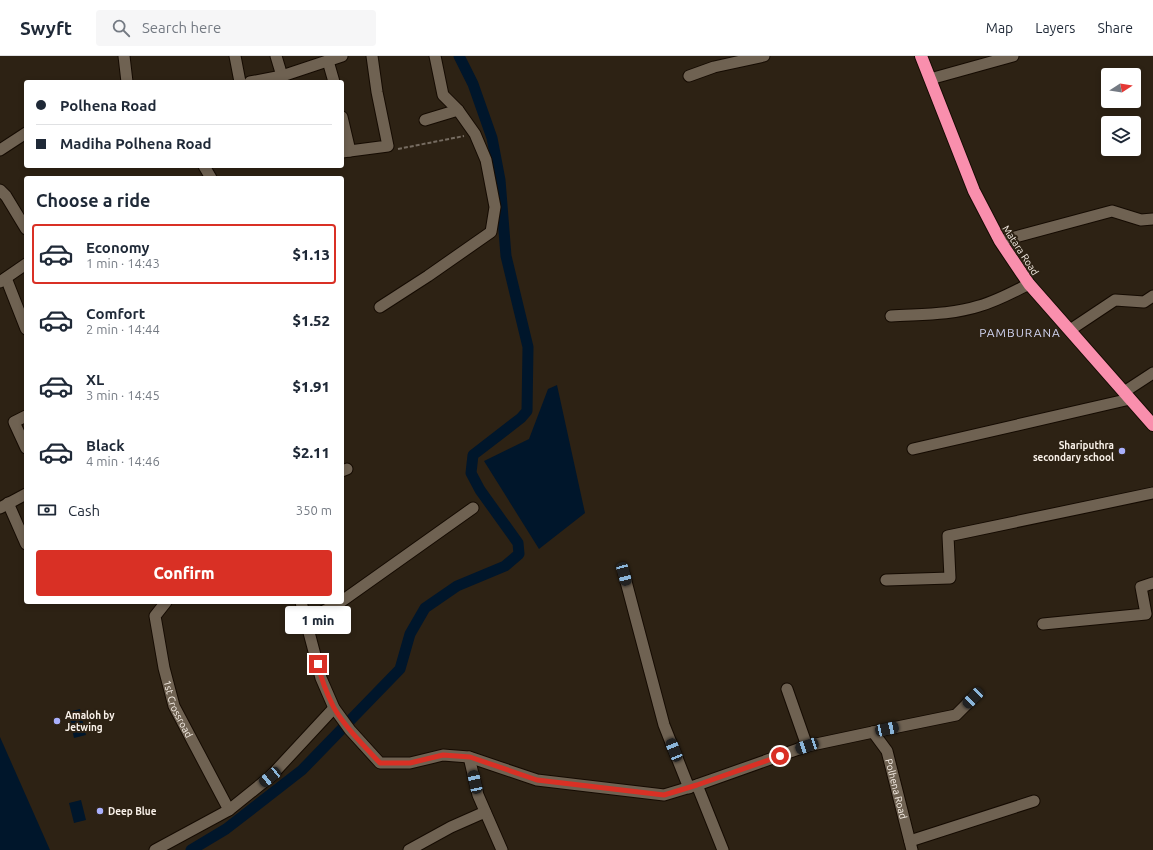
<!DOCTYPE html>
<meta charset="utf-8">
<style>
body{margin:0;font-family:Ubuntu,sans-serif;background:#f6f6f7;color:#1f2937;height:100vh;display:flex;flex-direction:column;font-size:15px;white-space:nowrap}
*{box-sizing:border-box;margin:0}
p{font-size:13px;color:#747a83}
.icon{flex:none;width:22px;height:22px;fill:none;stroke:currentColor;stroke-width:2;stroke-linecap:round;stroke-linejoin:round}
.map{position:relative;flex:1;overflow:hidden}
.details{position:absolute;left:24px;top:120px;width:320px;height:428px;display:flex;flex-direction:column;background:#fff;border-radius:4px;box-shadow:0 2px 6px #0003}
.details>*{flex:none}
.guide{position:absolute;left:24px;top:24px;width:320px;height:88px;border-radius:4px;box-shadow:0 2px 6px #0003;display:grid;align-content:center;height:88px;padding:0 12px;background:#fff}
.needle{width:26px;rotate:78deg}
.controls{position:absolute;left:1101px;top:12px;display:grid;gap:8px}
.controls a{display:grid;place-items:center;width:40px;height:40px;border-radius:4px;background:#fff;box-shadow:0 2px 6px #0003;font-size:20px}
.end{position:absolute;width:18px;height:18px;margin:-9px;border:5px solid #d93025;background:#fff;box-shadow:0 0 0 2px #fff}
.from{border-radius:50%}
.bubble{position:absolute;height:28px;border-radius:4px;background:#fff;box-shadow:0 2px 6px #0003;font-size:13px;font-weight:800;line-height:28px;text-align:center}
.car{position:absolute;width:12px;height:24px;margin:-12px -6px;border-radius:5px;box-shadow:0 0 3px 1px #0007;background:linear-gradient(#222 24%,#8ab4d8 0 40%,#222 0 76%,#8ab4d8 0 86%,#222 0)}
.guide b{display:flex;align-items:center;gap:14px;height:38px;font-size:15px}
.guide b+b{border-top:1px solid #e0e1e3}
.guide i{width:10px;height:10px;background:#1f2937}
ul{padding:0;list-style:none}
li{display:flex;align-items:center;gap:12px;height:60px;margin:0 8px 6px;padding:0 4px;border:2px solid transparent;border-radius:4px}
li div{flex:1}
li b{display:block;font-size:15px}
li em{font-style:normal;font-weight:800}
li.on{border-color:#d93025}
li>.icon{width:36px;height:36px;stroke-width:1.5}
h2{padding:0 12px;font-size:18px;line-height:48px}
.pay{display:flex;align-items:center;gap:10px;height:44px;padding:0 12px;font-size:15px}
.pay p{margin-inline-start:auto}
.action{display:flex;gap:8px;margin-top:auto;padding:8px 12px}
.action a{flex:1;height:46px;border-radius:4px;background:#d93025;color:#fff;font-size:16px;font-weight:800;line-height:46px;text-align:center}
header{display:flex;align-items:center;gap:24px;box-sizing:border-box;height:56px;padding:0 20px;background:#fff;border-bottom:1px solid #e0e1e3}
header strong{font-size:19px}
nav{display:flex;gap:22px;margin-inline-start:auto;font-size:14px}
.search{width:280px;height:36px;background:#f6f6f7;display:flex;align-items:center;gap:10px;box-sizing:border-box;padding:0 14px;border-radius:4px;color:#747a83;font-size:15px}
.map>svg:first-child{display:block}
.water{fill:#00162b}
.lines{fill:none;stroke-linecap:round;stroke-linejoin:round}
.canal{stroke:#00162b;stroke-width:11}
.minor-casing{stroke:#150b02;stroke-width:13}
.highway-casing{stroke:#150b02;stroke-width:14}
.path{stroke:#766c61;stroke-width:2;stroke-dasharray:4 2;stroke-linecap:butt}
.minor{stroke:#6f6252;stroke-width:11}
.highway{stroke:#f98fad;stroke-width:12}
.route{stroke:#d93025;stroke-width:5}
.poi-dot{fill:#a9b0fc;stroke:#2d2214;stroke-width:1.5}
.labels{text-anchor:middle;stroke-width:4;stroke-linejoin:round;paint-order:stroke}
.street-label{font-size:10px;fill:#f9f1e9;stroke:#2d2214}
.poi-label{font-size:10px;font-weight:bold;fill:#f9f1e9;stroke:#2d2214;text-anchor:start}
.quarter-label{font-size:12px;letter-spacing:1px;fill:#d2d5f2;stroke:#2d2214}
</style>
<header>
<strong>Swyft</strong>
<div class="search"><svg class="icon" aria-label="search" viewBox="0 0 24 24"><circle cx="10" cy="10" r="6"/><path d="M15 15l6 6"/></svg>Search here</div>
<nav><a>Map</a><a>Layers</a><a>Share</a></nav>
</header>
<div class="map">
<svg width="1153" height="794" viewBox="0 0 1153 794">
<rect width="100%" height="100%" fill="#2d2214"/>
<!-- water -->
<g class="water">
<path d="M557,329l28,128 -46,36 -55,-88 45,-22 19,-50z"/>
<path d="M80,653l6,26 -12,3 -6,-26z"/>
<path d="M0,681l50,113h-50z"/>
<path d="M81,744l5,20 -12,3 -5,-20z"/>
</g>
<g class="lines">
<!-- canal -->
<path class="canal" d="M191,794l35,-21 76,-59 98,-101 10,-35 15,-26 32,-22 48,-20 14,-12 -1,-11 -38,-53 -9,-17 2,-18 48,-37 6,-7 1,-64 -22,-91 -6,-76 -8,-42 -19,-54 -14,-28"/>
<!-- minor casing -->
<g class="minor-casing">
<g id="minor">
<path d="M124,0l3,26"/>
<path d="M235,0l5,26"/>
<path d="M276,0l6,20"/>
<path d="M328,5l6,21"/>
<path d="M689,20l25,-9 50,-11"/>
<path d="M930,23l83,-23"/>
<path d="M250,26l32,-6 60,-20"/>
<path d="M342,61l8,34"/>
<path d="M425,64l33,-10"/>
<path d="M0,94l26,-17"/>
<path d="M342,96l46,-6 -11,-54 -5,-36"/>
<path d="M204,110l7,12"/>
<path d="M0,134l6,6 20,33"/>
<path d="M1000,185l112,-30 29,9 12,-1"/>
<path d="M6,222l20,51"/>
<path d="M0,226l26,-18"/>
<path d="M380,251l48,-31 63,-44 4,-25 -9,-47 -11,-26 -17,-24 -15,-15 -8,-39"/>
<path d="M891,260c29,-2 60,-1 88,-10 18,-5 34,-14 50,-22"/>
<path d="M1070,274l45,-30 29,2 9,-6"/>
<path d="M1124,336l29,-19"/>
<path d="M26,360l-12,6 12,26"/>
<path d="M913,393l217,-50"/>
<path d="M342,415l5,-2"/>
<path d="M8,447l18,41"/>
<path d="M0,452l26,-14"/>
<path d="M624,518l40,151 25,63"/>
<path d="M886,524l64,-2 -2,-42 205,-43"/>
<path d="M342,545l131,-93"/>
<path id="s1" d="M166,546l-11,14 9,52 10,38 55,104"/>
<path id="s2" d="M301,546l20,76 13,30 16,22 30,33h30l33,-8 26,2 68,23 127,15 33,-10 110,-39 66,-14 14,19 25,99"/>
<path d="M306,565l34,-19"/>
<path d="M1043,568l103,-10 -5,-27 12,-4"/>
<path d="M787,633l20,57"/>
<path d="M873,676l83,-17 17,-17"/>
<path d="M469,701l9,38 24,55"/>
<path d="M697,729l26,65"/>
<path d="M910,785l124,-40"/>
<path d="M155,794l74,-40 41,-33 64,-69"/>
<path d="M409,794l42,-23 34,-15"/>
</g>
</g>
<!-- highway casing -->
<g class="highway-casing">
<path id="highway" d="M921,0l53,135 26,50 29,43 124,141"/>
</g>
<!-- path -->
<path class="path" d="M398,93l66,-13"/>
<!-- minor -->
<use href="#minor" class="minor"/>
<!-- highway -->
<use href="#highway" class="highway"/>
</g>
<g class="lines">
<!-- route -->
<path class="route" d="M318,608c3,15 9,30 16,44 12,20 30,38 46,55h30l33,-8 27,2 67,23 127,15 33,-10 83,-29"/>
</g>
<!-- markers -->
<g class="poi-dot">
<circle cx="1122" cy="395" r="4"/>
<circle cx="57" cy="665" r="4"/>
<circle cx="100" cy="755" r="4"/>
</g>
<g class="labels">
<!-- street labels -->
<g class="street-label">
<text transform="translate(1021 194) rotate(57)" y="4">Matara Road</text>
<text dy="4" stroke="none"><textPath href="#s1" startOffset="114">1st Crossroad</textPath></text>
<text dy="4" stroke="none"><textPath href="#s2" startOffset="754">Polhena Road</textPath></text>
</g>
<!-- poi labels -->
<g class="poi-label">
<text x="1114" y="393" text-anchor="end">Shariputhra<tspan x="1114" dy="12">secondary school</tspan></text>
<text x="65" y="663">Amaloh by<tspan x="65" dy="12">Jetwing</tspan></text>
<text x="108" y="759">Deep Blue</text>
</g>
<!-- quarter labels -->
<g class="quarter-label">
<text x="1020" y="281">PAMBURANA</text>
</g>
</g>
</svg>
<div class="controls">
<a><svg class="needle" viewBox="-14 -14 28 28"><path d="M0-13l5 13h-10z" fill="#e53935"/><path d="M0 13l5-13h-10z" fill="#747a83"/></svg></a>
<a><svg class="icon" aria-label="layers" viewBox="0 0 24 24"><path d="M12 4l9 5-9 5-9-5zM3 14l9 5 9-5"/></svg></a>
</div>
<i class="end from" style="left:780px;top:700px"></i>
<i class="end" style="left:318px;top:608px"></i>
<div class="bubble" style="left:285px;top:550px;width:66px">1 min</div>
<i class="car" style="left:624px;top:518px;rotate:165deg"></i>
<i class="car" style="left:973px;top:642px;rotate:225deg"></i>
<i class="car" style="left:887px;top:673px;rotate:78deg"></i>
<i class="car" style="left:807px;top:690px;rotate:251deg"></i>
<i class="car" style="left:674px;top:694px;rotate:338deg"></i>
<i class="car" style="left:270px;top:721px;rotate:231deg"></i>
<i class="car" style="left:475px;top:726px;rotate:348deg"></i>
<div class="guide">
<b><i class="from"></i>Polhena Road</b>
<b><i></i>Madiha Polhena Road</b>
</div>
<section class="details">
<h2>Choose a ride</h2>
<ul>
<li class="on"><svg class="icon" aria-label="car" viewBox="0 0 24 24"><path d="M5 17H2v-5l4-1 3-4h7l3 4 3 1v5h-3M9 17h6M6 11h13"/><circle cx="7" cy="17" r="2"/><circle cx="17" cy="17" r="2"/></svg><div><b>Economy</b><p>1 min · 14:43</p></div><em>$1.13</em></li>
<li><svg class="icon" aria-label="car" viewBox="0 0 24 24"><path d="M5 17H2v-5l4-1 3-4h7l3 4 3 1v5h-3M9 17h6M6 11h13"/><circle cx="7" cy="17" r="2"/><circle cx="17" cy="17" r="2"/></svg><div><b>Comfort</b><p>2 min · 14:44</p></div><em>$1.52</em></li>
<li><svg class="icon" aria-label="car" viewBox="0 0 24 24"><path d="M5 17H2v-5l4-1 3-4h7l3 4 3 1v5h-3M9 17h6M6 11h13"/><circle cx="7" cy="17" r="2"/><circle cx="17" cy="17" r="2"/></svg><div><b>XL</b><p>3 min · 14:45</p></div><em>$1.91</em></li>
<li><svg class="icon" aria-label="car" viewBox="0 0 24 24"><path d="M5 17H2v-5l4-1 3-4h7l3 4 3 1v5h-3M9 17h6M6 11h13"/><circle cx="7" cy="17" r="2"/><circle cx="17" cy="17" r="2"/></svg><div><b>Black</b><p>4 min · 14:46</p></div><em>$2.11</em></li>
</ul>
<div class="pay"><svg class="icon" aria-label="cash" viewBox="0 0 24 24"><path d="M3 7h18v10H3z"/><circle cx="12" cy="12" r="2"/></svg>Cash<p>350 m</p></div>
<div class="action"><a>Confirm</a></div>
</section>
</div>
